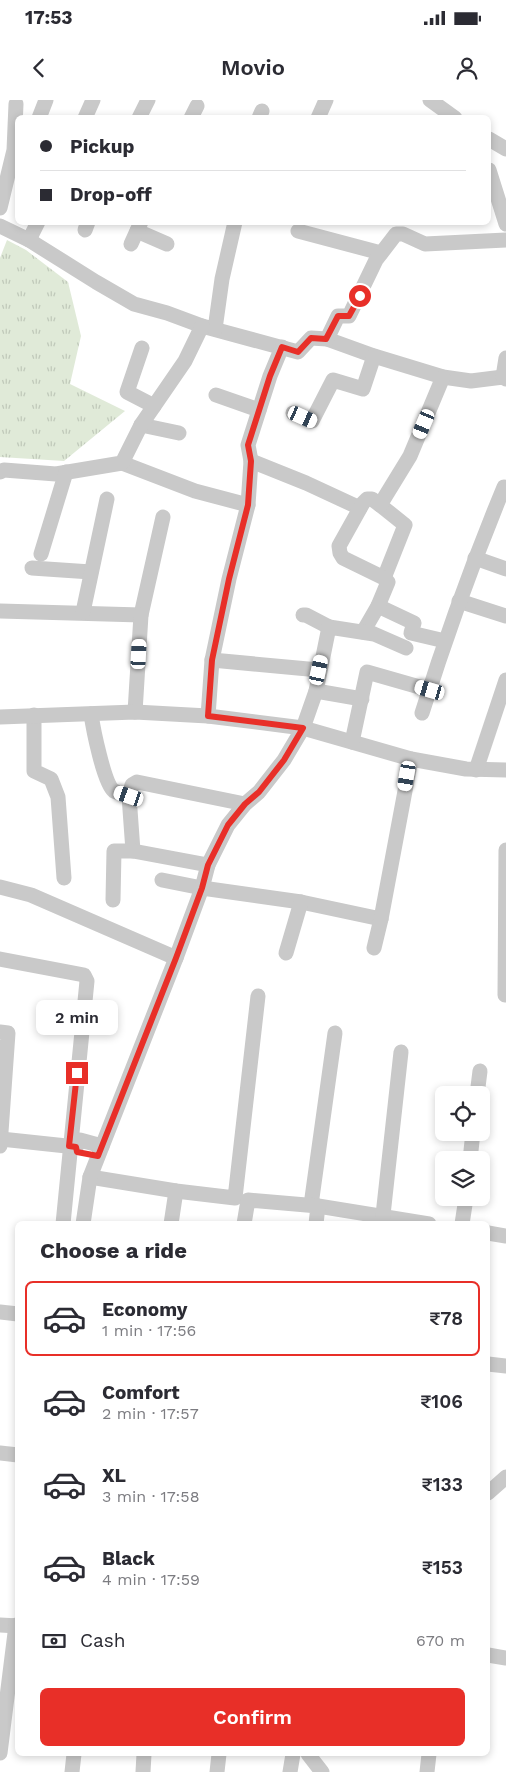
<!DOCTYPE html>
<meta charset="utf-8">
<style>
body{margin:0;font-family:"Work Sans",sans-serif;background:#f7f7f7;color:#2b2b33;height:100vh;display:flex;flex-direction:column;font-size:19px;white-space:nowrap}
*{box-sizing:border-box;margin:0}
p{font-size:16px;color:#7c7c81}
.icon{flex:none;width:28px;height:28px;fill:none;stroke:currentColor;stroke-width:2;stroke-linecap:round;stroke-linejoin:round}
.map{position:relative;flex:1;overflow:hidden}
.drawer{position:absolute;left:15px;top:1121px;width:475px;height:535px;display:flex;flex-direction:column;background:#fff;border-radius:8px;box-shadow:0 2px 8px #0003}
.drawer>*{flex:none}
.hud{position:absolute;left:15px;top:15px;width:476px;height:110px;border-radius:8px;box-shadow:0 2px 8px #0003;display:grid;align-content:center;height:110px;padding:0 25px;background:#fff}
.fabs{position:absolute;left:435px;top:986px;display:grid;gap:10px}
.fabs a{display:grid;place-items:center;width:55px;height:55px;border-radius:8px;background:#fff;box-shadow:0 2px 8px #0003;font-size:25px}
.end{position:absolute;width:22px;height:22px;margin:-11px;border:6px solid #e82f28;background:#fff;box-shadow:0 0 0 2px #fff}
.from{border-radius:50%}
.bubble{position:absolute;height:35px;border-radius:8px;background:#fff;box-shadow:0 2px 8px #0003;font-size:16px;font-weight:600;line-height:35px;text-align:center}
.car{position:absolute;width:15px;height:30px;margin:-15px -8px;border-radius:6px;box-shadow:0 0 4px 1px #0007;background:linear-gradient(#fff 24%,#345 0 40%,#fff 0 76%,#345 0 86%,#fff 0)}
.hud b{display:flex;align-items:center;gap:18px;height:48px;font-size:19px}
.hud b+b{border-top:1px solid #e1e1e2}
.hud i{width:12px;height:12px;background:#2b2b33}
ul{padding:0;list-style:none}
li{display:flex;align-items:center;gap:15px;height:75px;margin:0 10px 8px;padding:0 15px;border:2px solid transparent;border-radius:8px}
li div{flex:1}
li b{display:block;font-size:19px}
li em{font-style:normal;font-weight:600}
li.selected{border-color:#e82f28}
li>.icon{width:45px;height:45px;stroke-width:1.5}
h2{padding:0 25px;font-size:22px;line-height:60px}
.pay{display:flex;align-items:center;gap:12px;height:55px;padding:0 25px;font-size:19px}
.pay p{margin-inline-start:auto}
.button{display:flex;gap:10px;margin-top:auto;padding:10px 25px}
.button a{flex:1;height:58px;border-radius:8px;background:#e82f28;color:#fff;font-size:20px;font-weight:600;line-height:58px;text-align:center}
.status{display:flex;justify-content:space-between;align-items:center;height:35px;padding:0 25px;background:#fff;direction:ltr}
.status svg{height:14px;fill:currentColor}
header{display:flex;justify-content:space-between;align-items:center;height:65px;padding:0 25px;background:#fff;font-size:22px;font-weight:600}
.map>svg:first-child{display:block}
.grass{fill:url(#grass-tufts)}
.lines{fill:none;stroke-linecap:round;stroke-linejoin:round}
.minor{stroke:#c9c9c9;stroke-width:15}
.route{stroke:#e82f28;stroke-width:6}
</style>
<div class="status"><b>17:53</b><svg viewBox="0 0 49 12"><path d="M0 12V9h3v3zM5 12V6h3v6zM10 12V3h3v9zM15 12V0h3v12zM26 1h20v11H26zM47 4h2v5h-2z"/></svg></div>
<header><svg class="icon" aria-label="back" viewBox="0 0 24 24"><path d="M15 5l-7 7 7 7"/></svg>Movio<svg class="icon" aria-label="person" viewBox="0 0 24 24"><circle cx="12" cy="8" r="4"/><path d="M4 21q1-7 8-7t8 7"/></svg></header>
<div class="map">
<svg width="506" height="1672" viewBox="0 0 506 1672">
<defs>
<pattern id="grass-tufts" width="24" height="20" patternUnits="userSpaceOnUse" patternTransform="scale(1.25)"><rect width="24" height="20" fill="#e0ead8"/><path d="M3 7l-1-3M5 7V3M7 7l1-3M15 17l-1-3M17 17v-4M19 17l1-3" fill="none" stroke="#c0c9ba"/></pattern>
</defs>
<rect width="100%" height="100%" fill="#fff"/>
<!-- grass -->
<path class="grass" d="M7,140l19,10 42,32 13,54 -11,48 55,27 -61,50 -64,-4v-199z"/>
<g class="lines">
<!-- minor -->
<g class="minor">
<path d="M430,0l25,18"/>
<path d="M39,18l7,-18"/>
<path d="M85,18l8,-18"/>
<path d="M139,18l9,-18"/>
<path d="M191,18l6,-12"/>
<path d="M259,18l3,-7"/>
<path d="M318,18l8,-18"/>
<path d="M489,39l17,10"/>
<path d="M489,70l17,54"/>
<path d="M0,108l14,-58 2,-46"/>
<path d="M0,126l29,14 67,42 38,22 33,9 35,13 96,26 13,-14 16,1 47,17 69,21 28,4 32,-4 3,2"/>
<path d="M85,130l3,-8"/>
<path d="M137,131l30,13"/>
<path d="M298,131l83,22"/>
<path d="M29,140l9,-18"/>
<path d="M131,144l10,-22"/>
<path d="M215,229l7,-50 13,-57"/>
<path d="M327,239l11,-23h11l27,-56 20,-26h7l22,10 81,-4"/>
<path d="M142,248l-15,44 27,14"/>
<path d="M503,277l3,-19"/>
<path d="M216,295l43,15"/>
<path d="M293,313l19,8 21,-41 30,9 11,-33"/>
<path d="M141,325l38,8"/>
<path d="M251,361l55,22 54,25"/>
<path d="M122,363l73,28 53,14 -19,74 -17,81 -4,56"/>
<path d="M0,372l4,-2 52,4 66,-11 19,-38 44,-64 17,-35"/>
<path d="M248,405l3,-44 -3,-16 22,-69 12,-29"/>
<path d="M380,405l25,20 -21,53"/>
<path d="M41,454l25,-82"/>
<path d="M475,458l31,11"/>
<path d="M32,468l59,4"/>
<path d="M459,501l47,15"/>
<path d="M378,506l36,17 -3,10 34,8"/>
<path d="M0,511l141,4 22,-98"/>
<path d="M83,512l24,-113"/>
<path d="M303,515h3l23,12"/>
<path d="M363,532l15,-26 10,-24 -4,-4 -41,-20 -3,-5 -1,-7 24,-43 4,-4h5l8,6 30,-49 33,-79"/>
<path d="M212,560l107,10"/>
<path d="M316,591l46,8"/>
<path d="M135,612l6,-97"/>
<path d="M422,613c24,-77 51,-151 82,-226l2,1"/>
<path d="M91,614c2,14 13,70 23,77 4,2 11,3 15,5l4,55"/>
<path d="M34,615v56l17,8 7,18 6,81"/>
<path d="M0,617l135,-5 73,4 95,12 108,31 55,10 40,1"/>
<path d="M352,642l15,-70 63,18"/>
<path d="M476,670l30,-90"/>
<path d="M129,696l3,-11 5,-3 108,22"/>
<path d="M162,780l40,8 99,14 80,17"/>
<path d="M0,787l31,8 145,63"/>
<path d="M113,800l1,-49h19l75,14"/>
<path d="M374,848l7,-29 30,-160"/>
<path d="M286,853l15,-51"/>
<path d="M0,859l84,16 3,6 -24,243"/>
<path d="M505,895l1,-145"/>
<path d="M0,932l8,1 -8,113"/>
<path d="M477,995l3,-24"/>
<path d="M1,1039l75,8"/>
<path d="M76,1047l4,-7 22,6"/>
<path d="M470,1060l3,-28"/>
<path d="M90,1077l86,14 59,7 23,-202"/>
<path d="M311,1105l24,-172"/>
<path d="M318,1106l111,18"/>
<path d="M83,1124l7,-47 86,-219 26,-70 6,-23 20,-40 17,-21 14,-12 25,-32 19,-32 13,-37 13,-64 45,7 32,14"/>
<path d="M171,1124l5,-33"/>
<path d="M244,1124l4,-24 70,6 -2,18"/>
<path d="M382,1124l19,-172"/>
<path d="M462,1124l4,-26"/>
<path d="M488,1133l18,3"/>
<path d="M0,1212l18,2"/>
<path d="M488,1264l18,2"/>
<path d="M0,1353l18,2"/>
<path d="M488,1393l18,-16"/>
<path d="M0,1525l18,1"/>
<path d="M488,1555l18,3"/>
<path d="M0,1653l16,-128"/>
<path d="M308,1654l14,18"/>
<path d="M72,1672l2,-18"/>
<path d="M143,1672l1,-18"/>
<path d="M217,1672l2,-18"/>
<path d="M290,1672l3,-18"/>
<path d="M427,1672l2,-18"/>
</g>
</g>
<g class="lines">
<!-- route -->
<path class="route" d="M77,973l-8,73 7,1 1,5 21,4 78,-198 26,-70 6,-23 20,-40 17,-21 14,-12 25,-32 19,-32 -95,-12 4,-56 17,-81 19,-74 3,-44 -3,-16 22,-69 12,-29 16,5 13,-14 15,1 12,-23h11l11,-20"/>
</g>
</svg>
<div class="fabs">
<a><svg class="icon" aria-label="locate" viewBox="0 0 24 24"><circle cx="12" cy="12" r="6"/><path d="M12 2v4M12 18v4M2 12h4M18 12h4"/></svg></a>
<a><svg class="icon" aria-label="layers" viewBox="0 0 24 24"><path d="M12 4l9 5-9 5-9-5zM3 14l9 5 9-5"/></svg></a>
</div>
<i class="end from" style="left:360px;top:196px"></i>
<i class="end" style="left:77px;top:973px"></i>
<div class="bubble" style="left:36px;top:900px;width:82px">2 min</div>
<i class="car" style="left:303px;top:317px;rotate:114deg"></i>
<i class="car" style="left:424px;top:324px;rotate:203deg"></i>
<i class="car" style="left:139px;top:554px;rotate:3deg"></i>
<i class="car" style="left:319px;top:570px;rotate:12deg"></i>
<i class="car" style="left:430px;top:590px;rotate:286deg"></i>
<i class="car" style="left:407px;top:676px;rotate:190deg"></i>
<i class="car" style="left:129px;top:696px;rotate:289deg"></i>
<div class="hud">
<b><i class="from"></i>Pickup</b>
<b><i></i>Drop-off</b>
</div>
<section class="drawer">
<h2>Choose a ride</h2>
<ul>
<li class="selected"><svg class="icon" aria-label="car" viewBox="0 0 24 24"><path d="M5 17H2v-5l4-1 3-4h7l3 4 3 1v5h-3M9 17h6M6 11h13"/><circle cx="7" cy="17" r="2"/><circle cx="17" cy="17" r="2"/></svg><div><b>Economy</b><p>1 min · 17:56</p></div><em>₹78</em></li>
<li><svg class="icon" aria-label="car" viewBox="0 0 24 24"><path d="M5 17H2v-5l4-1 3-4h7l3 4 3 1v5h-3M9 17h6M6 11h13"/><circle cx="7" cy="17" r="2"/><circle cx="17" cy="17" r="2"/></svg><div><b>Comfort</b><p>2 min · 17:57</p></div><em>₹106</em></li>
<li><svg class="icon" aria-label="car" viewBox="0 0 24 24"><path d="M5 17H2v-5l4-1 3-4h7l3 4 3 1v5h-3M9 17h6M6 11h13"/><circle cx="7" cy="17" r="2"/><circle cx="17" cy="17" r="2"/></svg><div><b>XL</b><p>3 min · 17:58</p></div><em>₹133</em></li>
<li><svg class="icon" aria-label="car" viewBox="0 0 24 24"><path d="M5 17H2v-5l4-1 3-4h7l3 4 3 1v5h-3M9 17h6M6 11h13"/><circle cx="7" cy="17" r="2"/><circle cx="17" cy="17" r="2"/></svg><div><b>Black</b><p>4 min · 17:59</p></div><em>₹153</em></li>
</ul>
<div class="pay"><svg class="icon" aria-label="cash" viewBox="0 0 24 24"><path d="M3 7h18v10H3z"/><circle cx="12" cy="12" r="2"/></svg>Cash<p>670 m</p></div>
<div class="button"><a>Confirm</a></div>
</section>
</div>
